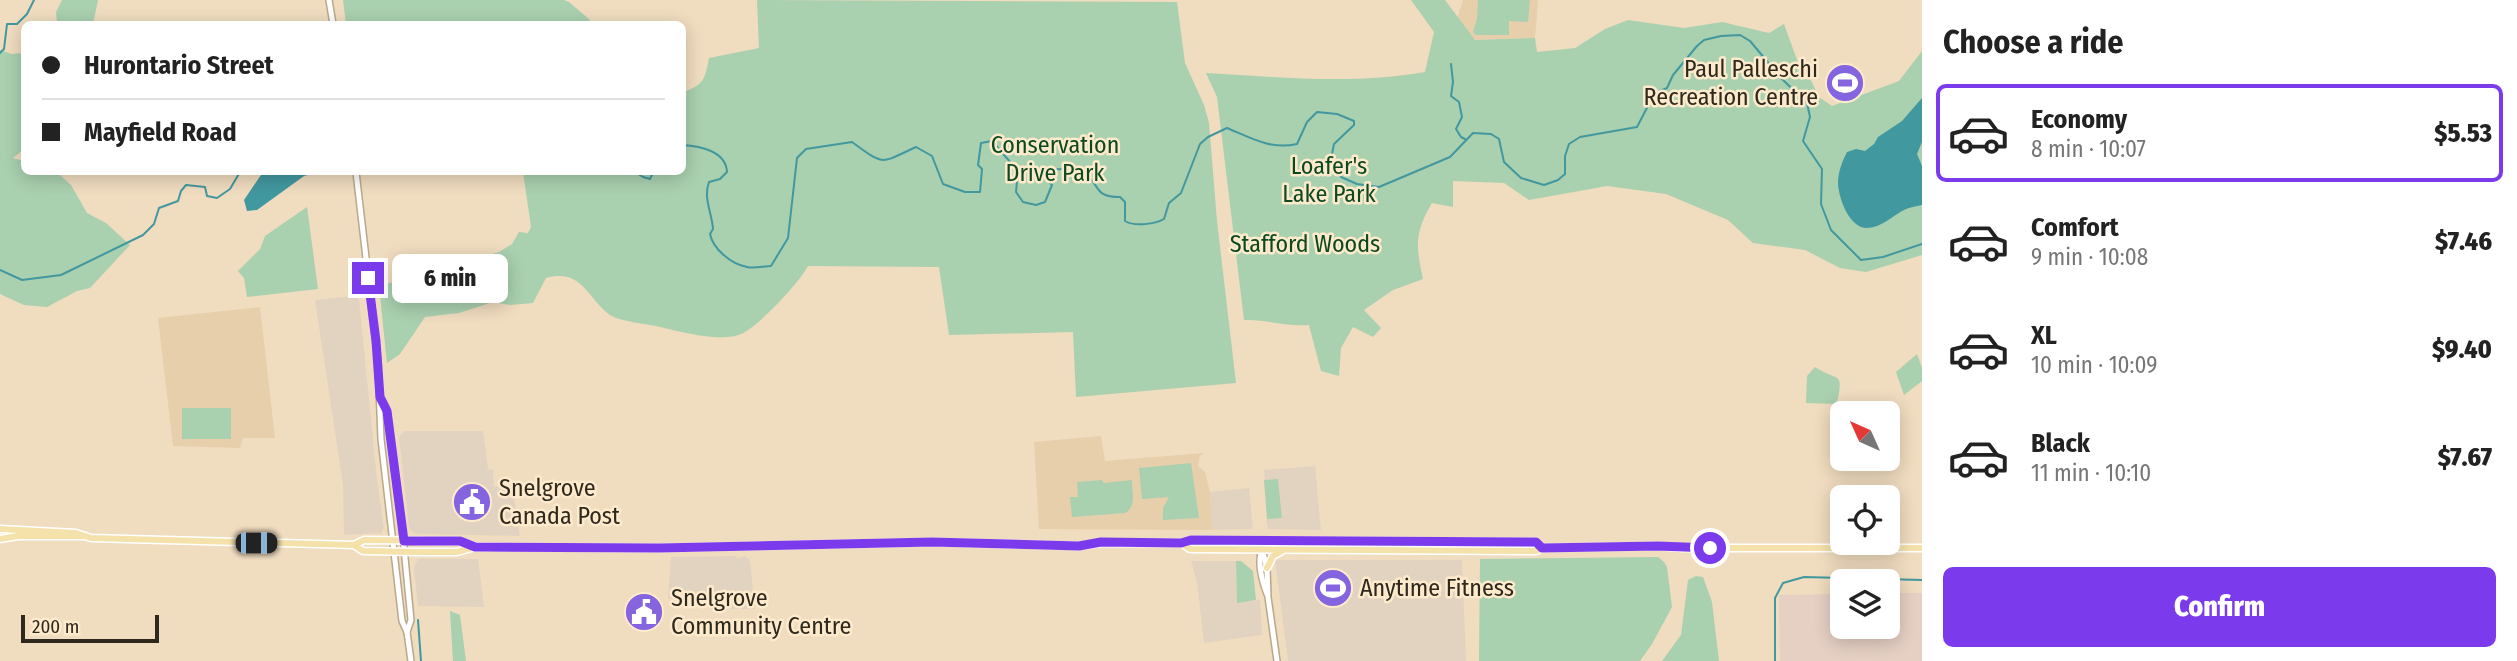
<!DOCTYPE html>
<meta charset="utf-8">
<style>
body{margin:0;font-family:"Fira Sans Condensed",sans-serif;background:#f6f6f6;color:#222;height:100vh;display:flex;flex-direction:column;font-size:26px;white-space:nowrap}
*{box-sizing:border-box;margin:0}
p{font-size:23px;color:#767676}
.icon{flex:none;width:38px;height:38px;fill:none;stroke:currentColor;stroke-width:2;stroke-linecap:round;stroke-linejoin:round}
.map{position:relative;flex:1;overflow:hidden}
.drawer{display:flex;flex-direction:column;background:#fff;width:595px}
.drawer>*{flex:none}
.guide{position:absolute;left:21px;top:21px;width:665px;height:154px;border-radius:10px;box-shadow:0 4px 18px #0003;display:grid;align-content:center;height:154px;padding:0 21px;background:#fff}
.needle{width:46px;rotate:315deg}
.buttons{position:absolute;left:1830px;top:401px;display:grid;gap:14px}
.buttons a{display:grid;place-items:center;width:70px;height:70px;border-radius:10px;background:#fff;box-shadow:0 4px 18px #0003;font-size:35px}
.scale{position:absolute;left:21px;bottom:18px;width:138px;box-sizing:border-box;padding-left:7px;border:4px solid #2f281d;border-top:0;font-size:19px;line-height:24px;white-space:nowrap;color:#2f281d;-webkit-text-stroke:5px #fdeacc;paint-order:stroke}
.end{position:absolute;width:32px;height:32px;margin:-16px;border:9px solid #7c3aed;background:#fff;box-shadow:0 0 0 4px #fff}
.from{border-radius:50%}
.bubble{position:absolute;height:49px;border-radius:10px;background:#fff;box-shadow:0 4px 18px #0003;font-size:23px;font-weight:800;line-height:49px;text-align:center}
.car{position:absolute;width:21px;height:42px;margin:-21px -10px;border-radius:9px;box-shadow:0 0 5px 2px #0007;background:linear-gradient(#222 24%,#8ab4d8 0 40%,#222 0 76%,#8ab4d8 0 86%,#222 0)}
.guide b{display:flex;align-items:center;gap:24px;height:66px;font-size:26px}
.guide b+b{border-top:2px solid #e0e0e0}
.guide i{width:18px;height:18px;background:#222}
ul{padding:0;list-style:none}
li{display:flex;align-items:center;gap:21px;height:98px;margin:0 14px 10px;padding:0 7px;border:4px solid transparent;border-radius:10px}
li div{flex:1}
li b{display:block;font-size:26px}
li em{font-style:normal;font-weight:800}
li.selected{border-color:#7c3aed}
li>.icon{width:63px;height:63px;stroke-width:1.5}
h2{padding:0 21px;font-size:32px;line-height:84px}
.primary-button{display:flex;gap:14px;margin-top:auto;padding:14px 21px}
.primary-button a{flex:1;height:80px;border-radius:10px;background:#7c3aed;color:#fff;font-size:28px;font-weight:800;line-height:80px;text-align:center}
main{display:flex;flex:1;min-height:0}
.map>svg:first-child{display:block}
.commercial{fill:#e2d3c1}
.industrial{fill:#e6d0c4}
.built{fill:#e7cfac}
.green{fill:#a9d0af}
.water{fill:#42989f}
.lines{fill:none;stroke-linecap:round;stroke-linejoin:round}
.stream{stroke:#42989f;stroke-width:2}
.secondary-casing{stroke:#baa88c;stroke-width:8}
.primary-casing{stroke:#fff;stroke-width:9}
.secondary{stroke:#fff;stroke-width:5}
.primary{stroke:#f5e2ab;stroke-width:6}
.route{stroke:#7c3aed;stroke-width:9}
.labels{text-anchor:middle;stroke-width:5;stroke-linejoin:round;paint-order:stroke}
.poi-label{font-size:24px;fill:#2f281d;stroke:#fdeacc;text-anchor:start}
.park-label{font-size:24px;fill:#0c4921;stroke:#fdeacc}
</style>
<main>
<div class="map">
<svg width="1922" height="661" viewBox="0 0 1922 661">
<rect width="100%" height="100%" fill="#f0dcbf"/>
<!-- commercial -->
<g class="commercial">
<path d="M355,296l4,4 18,180 7,48 -3,5 -37,2 -1,-50 -28,-185z"/>
<path d="M404,431h79l5,38 5,1 1,17 18,-2 8,51 -103,-2 -5,-2 -3,-5 -10,-90z"/>
<path d="M1315,466l6,64 -53,-1 -2,-10 16,-1 -4,-39 -13,1 -1,-10z"/>
<path d="M1249,488l4,41 -41,1 -2,-38z"/>
<path d="M736,556l1,3 8,-3 5,5 5,48h-26l-13,-11 -48,1 3,-42z"/>
<path d="M418,559h60l6,48 -66,-1 -4,-38z"/>
<path d="M1275,560h187l4,101h-178z"/>
<path d="M1191,561h45l1,41 23,-2 2,35 -58,8 -7,-61z"/>
</g>
<!-- industrial -->
<path class="industrial" d="M1888,593h34v68h-142l-1,-66 64,-1v32h45z"/>
<!-- built -->
<g class="built">
<path d="M1463,0h75l-3,38 -60,2 -18,-21z"/>
<path d="M260,307l15,131h-32l-3,10 -67,-2 -15,-128z"/>
<path d="M1101,436l4,25 99,-8 -4,3 -2,10 7,6 5,20 2,38 -173,-1 -5,-87z"/>
</g>
<!-- green -->
<g class="green">
<path d="M62,0h36l-5,24h-36l-1,-12z"/>
<path d="M343,0h221l5,2 21,18 -2,4h-242z"/>
<path d="M757,0l420,2 8,61 19,42 5,18 8,98 19,162 -160,14 -3,-65 -124,3 -10,-68 -131,-1c-9,17 -50,61 -67,68 -20,9 -64,-3 -85,-8 -10,-2 -38,-5 -46,-11 -23,-17 -28,-47 -64,-37l-13,25 -23,2 -17,-3 -34,11 -34,4 -25,37 -13,9 -8,-77 120,-34 13,-8 7,-12 9,1 3,-6 -8,-55h159l1,-80c21,-7 22,-13 26,-34l50,-10z"/>
<path d="M1411,0h34l30,40 60,-2 2,14 38,-4 30,-19 23,-9 56,8 38,-6 47,11 15,-9 16,44 7,4 12,25 13,9 67,-25 23,-30v204l-56,17 -26,-4 -35,-18 -52,-7 -25,-23 -62,-26 -59,-8 -78,14 -25,-17 -51,-2v26l-21,-4c-18,30 -16,44 -9,76l-30,11 -29,20 17,18 -8,9 -20,-10 -12,21 -2,28 -18,-5 -12,-46c-24,2 -42,-6 -65,-5l-27,-223 -11,-24c72,4 147,12 219,-1l9,-40z"/>
<path d="M1478,0h52l-2,22 -19,-1v14h-33l-3,-3 4,-13z"/>
<path d="M0,50l12,4 12,-1v96l-11,9 11,3v11h28l8,3 11,10 16,28 19,10 24,22 -40,43 -13,3 -30,16 -23,-2 -24,-11z"/>
<path d="M307,207l11,82 -71,8 -3,-19 -6,-7 22,-22 5,-13z"/>
<path d="M1917,354l5,14v13l-18,14 -8,-23z"/>
<path d="M1815,367c24,16 29,2 22,37l-31,-1 1,-27z"/>
<rect x="182" y="408" width="49" height="31"/>
<path d="M1191,463l8,55 -36,2v-12l6,-11 -27,2 -3,-31z"/>
<path d="M1278,479l4,39 -15,1 -3,-39z"/>
<path d="M1102,480l2,3 28,-3c0,12 5,27 -7,33l-53,4 -2,-20h8l-1,-15z"/>
<path d="M1658,557l6,5 3,5 5,40 -20,37 -12,17h-161l1,-102z"/>
<path d="M1236,561h5l12,10 3,29 -19,3z"/>
<path d="M1696,576l7,1 9,25 7,59h-57l19,-26 7,-55z"/>
<path d="M450,611l10,4 6,46h-13z"/>
</g>
<!-- water -->
<g class="water">
<path d="M1922,98v44l-5,12 5,12v39c-5,1 -11,2 -16,4 -13,6 -24,19 -40,19 -17,-1 -27,-29 -28,-44 0,-12 4,-22 9,-32l9,-3 9,2 9,-7 4,-7 24,-16z"/>
<path d="M263,172h56l-15,4 -47,34 -10,1 -3,-11z"/>
</g>
<g class="lines">
<!-- stream -->
<g class="stream">
<path d="M0,53l4,-4 3,-25h10l10,-10 7,-14"/>
<path d="M1451,64l2,18 -2,14 8,6 3,15 -6,12 5,8 4,2"/>
<path d="M682,145c18,1 44,6 45,27l-7,7 -11,3c-6,16 3,31 4,47l-3,5c3,15 21,30 37,33 7,2 17,-1 24,-1l17,-28 9,-80 9,-9 46,-7c33,24 27,22 64,5l16,9 11,28 22,8h15l2,-23 -4,-4 3,-22 11,-2 26,30 -2,21 7,10 13,3 9,-3 7,-17 -9,-9 4,-6c12,-1 27,-3 38,4 16,11 8,23 35,23l5,5v19c10,6 30,3 39,-2l5,-16 12,-10 19,-49 8,-7 19,-9c24,10 44,22 70,16l10,-22 10,-10 20,2 17,7v4l-20,19 -2,10 3,15 6,8 16,7 22,3 71,-30 23,-24 18,1 8,5 5,23 17,16 23,7 14,-5 7,-6v-18l4,-12 11,-7 57,-10 12,-23 11,-13 7,-3 6,-13 24,-29 7,-6 17,-4 19,-1 10,6 32,38 25,24 3,14 -7,24 19,28 -1,35 10,26 30,30 22,-3 39,-13"/>
<path d="M635,172l8,5 7,2 3,-7"/>
<path d="M0,270l22,10 39,-5 82,-40 11,-11 5,-16 19,-7 3,-10 5,-6 19,2 2,9 10,2 13,-9 10,-17"/>
<path d="M418,620l3,41"/>
<path d="M1775,661v-63l8,-15 21,-6 118,3"/>
</g>
<!-- secondary casing -->
<g class="secondary-casing">
<g id="secondary">
<path d="M329,0l4,24"/>
<path d="M356,172l22,189 3,78 21,182 5,11 4,29"/>
<path d="M382,401l5,10 15,116 9,93 -4,12"/>
<path d="M1262,549l5,19 1,29 9,64"/>
<path d="M1262,549c-5,14 0,32 5,45"/>
</g>
</g>
<!-- primary casing -->
<g class="primary-casing">
<g id="primary">
<path d="M0,529l76,4 15,5 263,7 10,-5 96,1 13,5"/>
<path d="M0,539l18,-3h67"/>
<path d="M1181,543l9,6 346,2 6,-3 116,-2 25,2h239"/>
<path d="M354,545l9,6 53,1h41l18,-5 186,1 271,-6 147,4 22,-3h80l10,-3 345,2 6,6"/>
<path d="M1267,568l6,-12 9,-5"/>
</g>
</g>
<!-- secondary -->
<use href="#secondary" class="secondary"/>
<!-- primary -->
<use href="#primary" class="primary"/>
</g>
<g class="lines">
<!-- route -->
<path class="route" d="M368,278l8,63 4,56 7,14 17,130h56l15,6 185,1 272,-6 147,4 22,-4 80,1 10,-3 345,2 6,6 116,-2 52,2"/>
</g>
<!-- icons -->
<defs>
<g id="stadium-disc" transform="scale(2.0125)"><circle r="9.5" fill="#8564df" stroke="#fdeacc"/><path d="M0-5a6.5 5 0 1 0 0 10a6.5 5 0 1 0 0-10ZM-3.5-1.8h7v3.6h-7Z" fill="#fff"/></g>
<g id="civic-disc" transform="scale(2.0125)"><circle r="9.5" fill="#8564df" stroke="#fdeacc"/><path d="M-.6-6.5H3V-4.5H.6V-3L4-1V1h2V6H-6V1h2V-1L-.6-3ZM-1.2 2.5V6h2.4V2.5Z" fill="#fff"/></g>
</defs>
<g fill-rule="evenodd">
<use href="#stadium-disc" x="1845" y="83"/>
<use href="#civic-disc" x="472" y="502"/>
<use href="#stadium-disc" x="1333" y="588"/>
<use href="#civic-disc" x="644" y="612"/>
</g>
<g class="labels">
<!-- poi labels -->
<g class="poi-label">
<text x="1818" y="77" text-anchor="end">Paul Palleschi<tspan x="1818" dy="28">Recreation Centre</tspan></text>
<text x="499" y="496">Snelgrove<tspan x="499" dy="28">Canada Post</tspan></text>
<text x="1360" y="596">Anytime Fitness</text>
<text x="671" y="606">Snelgrove<tspan x="671" dy="28">Community Centre</tspan></text>
</g>
<!-- park labels -->
<g class="park-label">
<text x="1055" y="153">Conservation<tspan x="1055" dy="28">Drive Park</tspan></text>
<text x="1329" y="174">Loafer's<tspan x="1329" dy="28">Lake Park</tspan></text>
<text x="1305" y="252">Stafford Woods</text>
</g>
</g>
</svg>
<div class="buttons">
<a><svg class="needle" viewBox="-14 -14 28 28"><path d="M0-13l5 13h-10z" fill="#e53935"/><path d="M0 13l5-13h-10z" fill="#767676"/></svg></a>
<a><svg class="icon" aria-label="locate" viewBox="0 0 24 24"><circle cx="12" cy="12" r="6"/><path d="M12 2v4M12 18v4M2 12h4M18 12h4"/></svg></a>
<a><svg class="icon" aria-label="layers" viewBox="0 0 24 24"><path d="M12 4l9 5-9 5-9-5zM3 14l9 5 9-5"/></svg></a>
</div>
<div class="scale">200 m</div>
<i class="end from" style="left:1710px;top:548px"></i>
<i class="end" style="left:368px;top:278px"></i>
<div class="bubble" style="left:392px;top:254px;width:116px">6 min</div>
<i class="car" style="left:256px;top:543px;rotate:90deg"></i>
<div class="guide">
<b><i class="from"></i>Hurontario Street</b>
<b><i></i>Mayfield Road</b>
</div>
</div>
<section class="drawer">
<h2>Choose a ride</h2>
<ul>
<li class="selected"><svg class="icon" aria-label="car" viewBox="0 0 24 24"><path d="M5 17H2v-5l4-1 3-4h7l3 4 3 1v5h-3M9 17h6M6 11h13"/><circle cx="7" cy="17" r="2"/><circle cx="17" cy="17" r="2"/></svg><div><b>Economy</b><p>8 min · 10:07</p></div><em>$5.53</em></li>
<li><svg class="icon" aria-label="car" viewBox="0 0 24 24"><path d="M5 17H2v-5l4-1 3-4h7l3 4 3 1v5h-3M9 17h6M6 11h13"/><circle cx="7" cy="17" r="2"/><circle cx="17" cy="17" r="2"/></svg><div><b>Comfort</b><p>9 min · 10:08</p></div><em>$7.46</em></li>
<li><svg class="icon" aria-label="car" viewBox="0 0 24 24"><path d="M5 17H2v-5l4-1 3-4h7l3 4 3 1v5h-3M9 17h6M6 11h13"/><circle cx="7" cy="17" r="2"/><circle cx="17" cy="17" r="2"/></svg><div><b>XL</b><p>10 min · 10:09</p></div><em>$9.40</em></li>
<li><svg class="icon" aria-label="car" viewBox="0 0 24 24"><path d="M5 17H2v-5l4-1 3-4h7l3 4 3 1v5h-3M9 17h6M6 11h13"/><circle cx="7" cy="17" r="2"/><circle cx="17" cy="17" r="2"/></svg><div><b>Black</b><p>11 min · 10:10</p></div><em>$7.67</em></li>
</ul>
<div class="primary-button"><a>Confirm</a></div>
</section>
</main>
